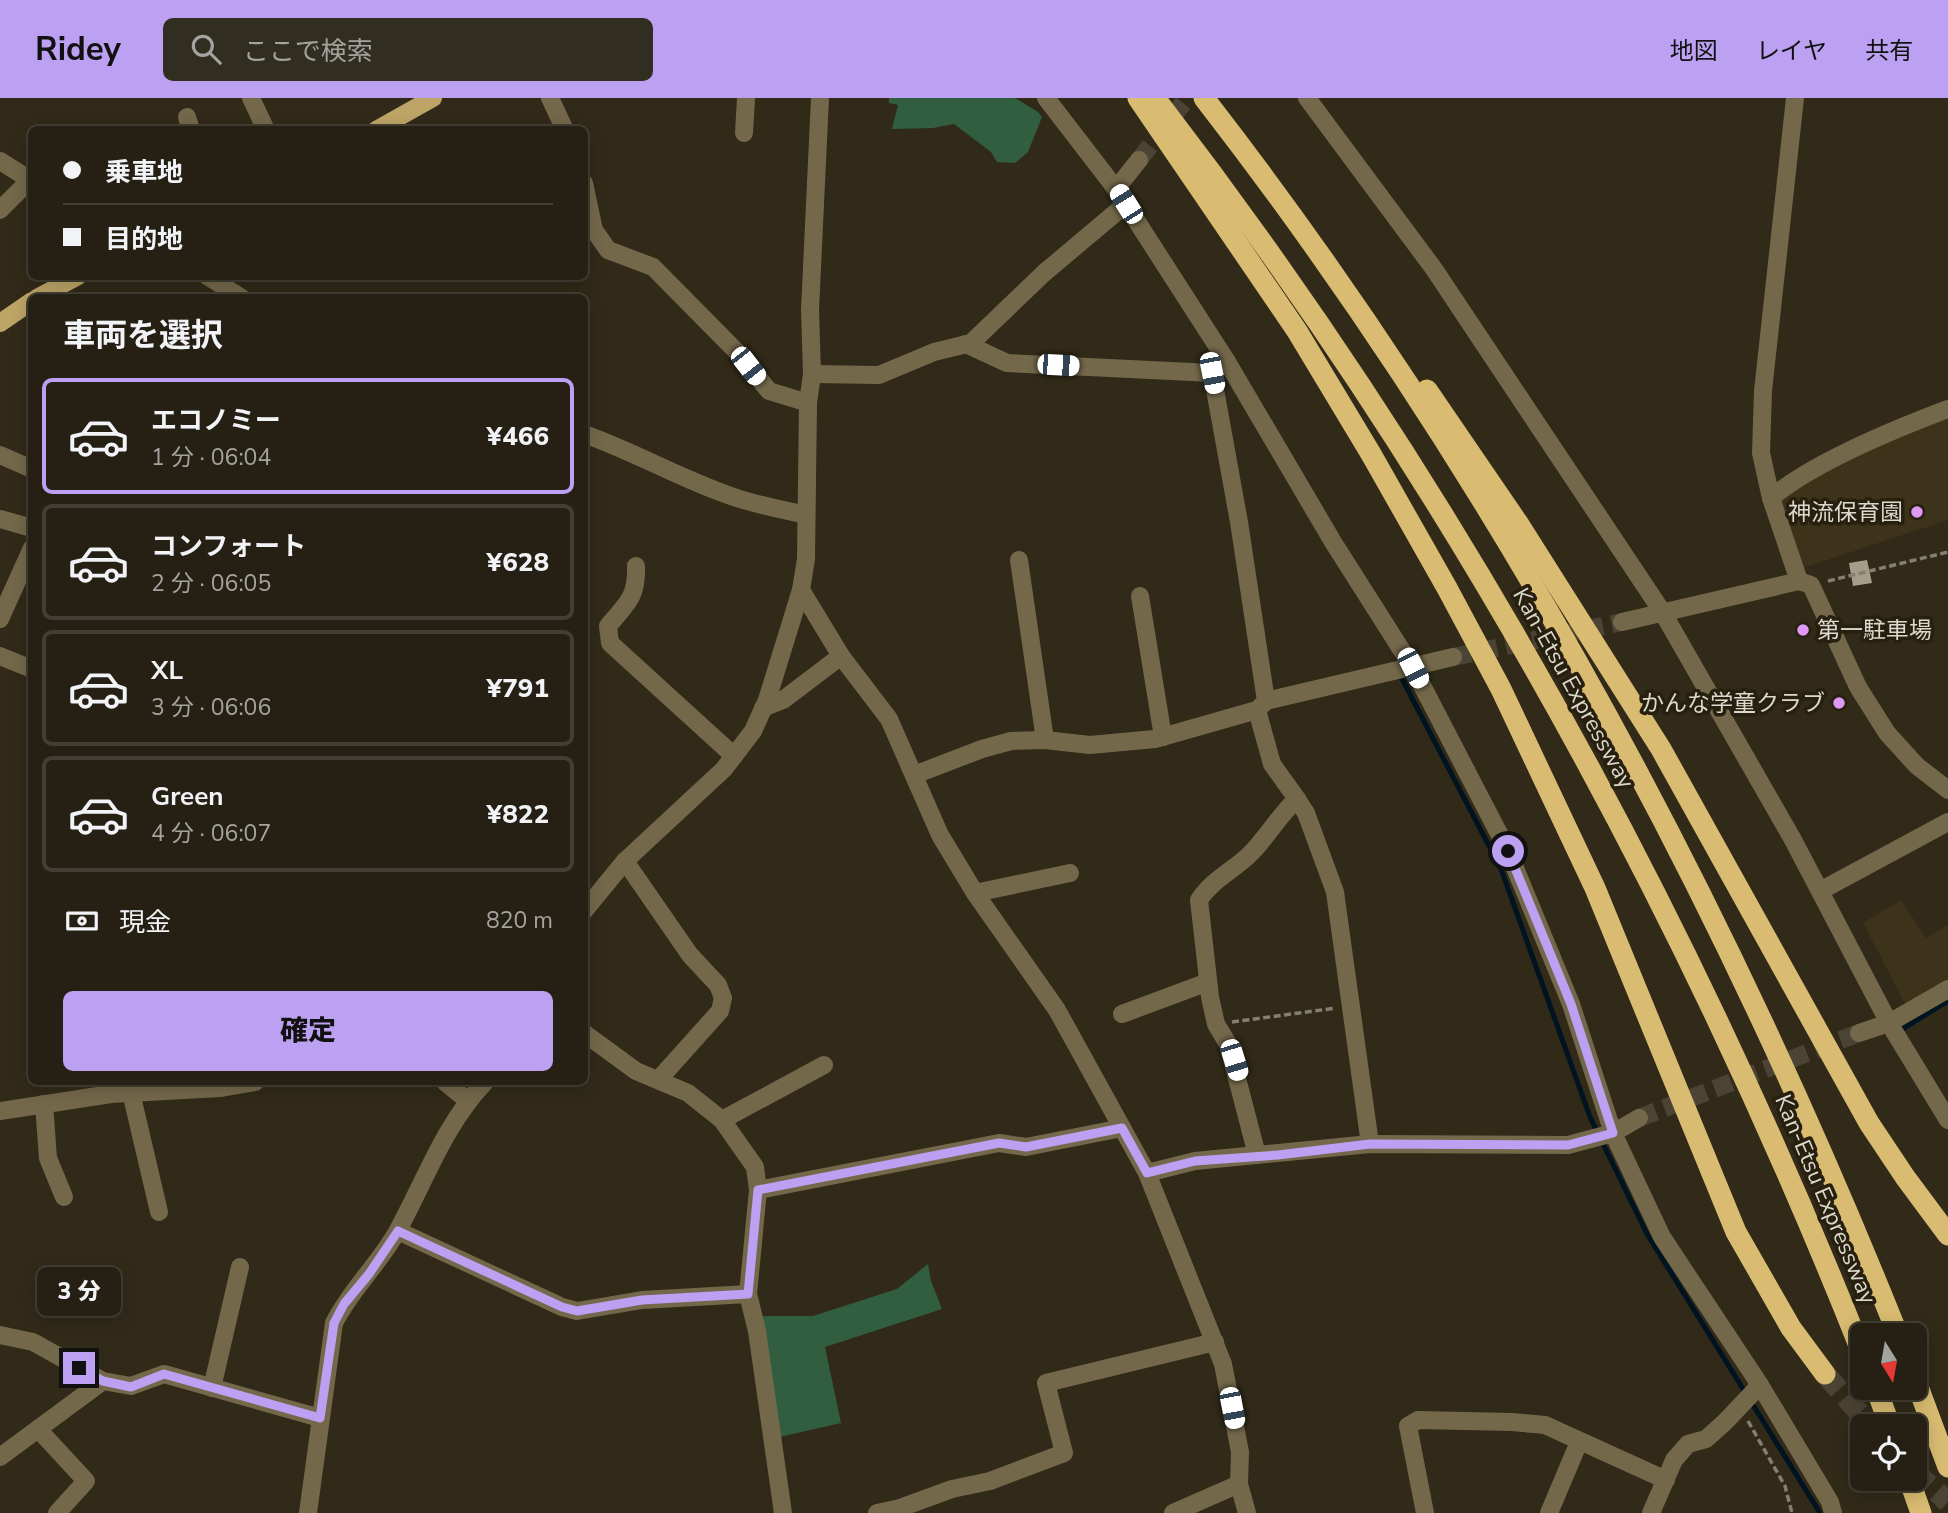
<!DOCTYPE html>
<html lang="ja">
<meta charset="utf-8">
<style>
body{margin:0;font-family:"Nunito Sans","Noto Sans JP",sans-serif;background:#312d21;color:#f1f3f6;height:100vh;display:flex;flex-direction:column;font-size:26px;white-space:nowrap}
*{box-sizing:border-box;margin:0}
p{font-size:23px;color:#a3a3a0}
.icon{flex:none;width:38px;height:38px;fill:none;stroke:currentColor;stroke-width:2;stroke-linecap:round;stroke-linejoin:round}
.map{position:relative;flex:1;overflow:hidden}
.side{position:absolute;left:28px;top:196px;width:560px;height:791px;display:flex;flex-direction:column;background:#252013;border-radius:10px;box-shadow:0 4px 18px #0003,0 0 0 2px #423e33}
.side>*{flex:none}
.guide{position:absolute;left:28px;top:28px;width:560px;height:154px;border-radius:10px;box-shadow:0 4px 18px #0003,0 0 0 2px #423e33;display:grid;align-content:center;height:154px;padding:0 35px;background:#252013}
.needle{width:46px;rotate:169deg}
.buttons{position:absolute;left:1850px;top:1225px;display:grid;gap:14px}
.buttons a{display:grid;place-items:center;width:77px;height:77px;border-radius:10px;background:#252013;box-shadow:0 4px 18px #0003,0 0 0 2px #423e33;font-size:35px}
.end{position:absolute;width:32px;height:32px;margin:-16px;border:9px solid #bca0f2;background:#111;box-shadow:0 0 0 4px #111}
.from{border-radius:50%}
.bubble{position:absolute;height:49px;border-radius:10px;background:#252013;box-shadow:0 4px 18px #0003,0 0 0 2px #423e33;font-size:23px;font-weight:800;line-height:49px;text-align:center}
.car{position:absolute;width:21px;height:42px;margin:-21px -10px;border-radius:9px;box-shadow:0 0 5px 2px #0007;background:linear-gradient(#fff 24%,#345 0 40%,#fff 0 76%,#345 0 86%,#fff 0)}
.guide b{display:flex;align-items:center;gap:24px;height:66px;font-size:26px}
.guide b+b{border-top:2px solid #423e33}
.guide i{width:18px;height:18px;background:#f1f3f6}
ul{padding:0;list-style:none}
li{display:flex;align-items:center;gap:21px;height:116px;margin:0 14px 10px;padding:0 21px;border:4px solid #423e33;border-radius:10px}
li div{flex:1}
li b{display:block;font-size:26px}
li em{font-style:normal;font-weight:800}
li.active{border-color:#bca0f2}
li>.icon{width:63px;height:63px;stroke-width:1.5}
h2{padding:0 35px;font-size:32px;line-height:84px}
.pay{display:flex;align-items:center;gap:18px;height:77px;padding:0 35px;font-size:26px}
.pay p{margin-inline-start:auto}
.action{display:flex;gap:14px;margin-top:auto;padding:14px 35px}
.action a{flex:1;height:80px;border-radius:10px;background:#bca0f2;color:#111;font-size:28px;font-weight:800;line-height:80px;text-align:center}
header{display:flex;align-items:center;gap:42px;box-sizing:border-box;height:98px;padding:0 35px;background:#bca0f2;color:#111}
header strong{font-size:33px}
nav{display:flex;gap:38px;margin-inline-start:auto;font-size:24px}
.search{width:490px;height:63px;background:#312d21;display:flex;align-items:center;gap:18px;box-sizing:border-box;padding:0 24px;border-radius:10px;color:#a3a3a0;font-size:26px}
.map>svg:first-child{display:block}
.built{fill:#3d331b}
.green{fill:#315e3e}
.lines{fill:none;stroke-linecap:round;stroke-linejoin:round}
.stream{stroke:#001320;stroke-width:5}
.building{fill:#a69d89}
.minor-tunnel{stroke:#4b4434;stroke-width:18;stroke-dasharray:18 9;stroke-linecap:butt}
.highway-tunnel{stroke:#4b4434;stroke-width:21;stroke-dasharray:21 10;stroke-linecap:butt}
.path{stroke:#857f72;stroke-width:3.5;stroke-dasharray:7 3.5;stroke-linecap:butt}
.minor{stroke:#74684b;stroke-width:18}
.major{stroke:#bda467;stroke-width:18}
.highway{stroke:#d9bc71;stroke-width:21}
.route{stroke:#bca0f2;stroke-width:9}
.poi-dot{fill:#dd99f3;stroke:#27200f;stroke-width:2.5}
.labels{text-anchor:middle;stroke-width:7;stroke-linejoin:round;paint-order:stroke}
.poi-label{font-size:23px;fill:#ddd8ce;stroke:#27200f;text-anchor:end}
.street-label{font-size:23px;fill:#ddd8ce;stroke:#27200f}
</style>
<header>
<strong>Ridey</strong>
<div class="search"><svg class="icon" aria-label="search" viewBox="0 0 24 24"><circle cx="10" cy="10" r="6"/><path d="M15 15l6 6"/></svg>ここで検索</div>
<nav><a>地図</a><a>レイヤ</a><a>共有</a></nav>
</header>
<div class="map">
<svg width="1948" height="1415" viewBox="0 0 1948 1415">
<rect width="100%" height="100%" fill="#312a19"/>
<!-- built -->
<g class="built">
<path d="M1948,316v106l-145,48 -23,-68 66,-41z"/>
<path d="M1901,802l25,38 22,-13v57l-41,25 -44,-84z"/>
</g>
<!-- green -->
<g class="green">
<path d="M889,0h126l23,14 4,5 -14,35 -13,11 -18,-1 -6,-10 -37,-28 -21,4 -41,1 6,-24 -9,-2z"/>
<path d="M928,1166l3,17 11,28 -117,38 16,76 -66,15 -15,-122h53l84,-27z"/>
</g>
<g class="lines">
<!-- stream -->
<g class="stream">
<path d="M1401,579l100,192 89,248 57,117 173,279"/>
<path d="M1904,930l44,-27"/>
</g>
</g>
<!-- building -->
<path class="building" d="M1867,462l5,23 -19,3 -4,-23z"/>
<g class="lines">
<!-- minor-tunnel -->
<g class="minor-tunnel">
<path d="M1139,62l48,-62"/>
<path d="M1453,559l169,-35"/>
<path d="M1639,1020l220,-85"/>
</g>
<!-- highway-tunnel -->
<g class="highway-tunnel">
<path d="M1825,1276l46,52"/>
<path d="M1914,1373l34,31"/>
</g>
<!-- path -->
<g class="path">
<path d="M1828,483l120,-29"/>
<path d="M1232,924l104,-14"/>
<path d="M1748,1323l37,65 7,27"/>
</g>
<!-- minor -->
<g class="minor">
<path d="M251,0l15,32"/>
<path d="M550,0l15,32"/>
<path d="M1046,0l70,91 110,171 107,182 80,126 95,183 63,153 42,129 49,104 98,148 70,117 3,11"/>
<path d="M1307,0l127,171 229,344 129,225 97,185 59,97"/>
<path d="M187,19l4,13"/>
<path d="M744,35l2,-35"/>
<path d="M0,63l32,20"/>
<path d="M584,85l10,47 14,20 45,17 85,86 31,38 39,12"/>
<path d="M1116,91l23,-29"/>
<path d="M0,112l30,-30"/>
<path d="M207,178l35,22"/>
<path d="M966,246l41,19 205,10"/>
<path d="M1226,262l-14,13 27,149 27,179"/>
<path d="M812,276l67,1 55,-23 37,-9 73,-70 82,-69"/>
<path d="M584,336c54,19 104,49 159,66 20,6 42,10 63,15"/>
<path d="M0,357l32,14"/>
<path d="M1771,400c43,-36 124,-69 177,-89"/>
<path d="M0,421l32,9"/>
<path d="M1019,462l26,180"/>
<path d="M636,468c1,32 -9,37 -28,60l2,17 124,113"/>
<path d="M1799,483l12,4 47,102 29,46 30,33 31,24"/>
<path d="M801,492l40,66 48,63 51,116 35,58 82,117 90,163 76,191 17,88 -1,32 8,29"/>
<path d="M1140,498l23,141"/>
<path d="M0,521l32,-71"/>
<path d="M1622,524l177,-41 -28,-83 -10,-45 2,-62 32,-293"/>
<path d="M0,558l32,13"/>
<path d="M763,610l20,-8 58,-44"/>
<path d="M1257,612l15,54 25,35c-19,17 -30,39 -49,57 -16,15 -37,25 -49,44l11,97 6,27 12,20 29,111"/>
<path d="M914,677l68,-26 29,-8 34,-1 45,5 65,-6 102,-29 9,-9 187,-44"/>
<path d="M1297,701l9,14 29,79 35,252"/>
<path d="M625,763l65,94 28,30 5,13 -3,13 -61,68"/>
<path d="M1820,793l128,-69"/>
<path d="M975,795l95,-20"/>
<path d="M584,813l41,-50 99,-92 29,-38 14,-31 34,-110 5,-31 2,-156 4,-29 -2,-64 10,-212"/>
<path d="M1122,916l86,-32"/>
<path d="M584,935l52,38 52,22 34,27 33,47 3,23 -10,104 9,37 26,182"/>
<path d="M1859,935l30,-10 59,-34"/>
<path d="M445,984l22,18"/>
<path d="M133,995v8l26,111"/>
<path d="M44,1006l4,54 16,39"/>
<path d="M0,1013l111,-17 110,-6 34,-6"/>
<path d="M722,1022l102,-55"/>
<path d="M1147,1075l48,-12 175,-17 198,1 45,-12 26,-15"/>
<path d="M758,1092l241,-47 27,4 96,-19"/>
<path d="M398,1133l164,76 15,4 65,-11 106,-6"/>
<path d="M0,1237l33,7 70,39 28,5 33,-12 156,44"/>
<path d="M212,1290l28,-121"/>
<path d="M38,1331l48,52 -29,32"/>
<path d="M0,1359l103,-76"/>
<path d="M308,1415l26,-190c17,-34 46,-60 64,-93 28,-51 46,-105 87,-148"/>
<path d="M877,1415l23,-5 52,-19 38,-8 74,-28 -18,-70 169,-41"/>
<path d="M1173,1415l66,-29"/>
<path d="M1425,1415l-17,-87 10,-6 94,2 33,3 121,55"/>
<path d="M1549,1415l30,-71"/>
<path d="M1651,1415l23,-53 14,-16 18,-5 19,-17 35,-37"/>
</g>
<!-- major -->
<g class="major">
<path d="M376,32l57,-32"/>
<path d="M37,200l41,-22"/>
<path d="M0,225l32,-22"/>
</g>
<!-- highway -->
<g class="highway">
<path d="M1138,0l159,233 74,123 76,134 54,101 94,199 141,344 55,96 34,46"/>
<path d="M1155,0c295,382 529,807 707,1255"/>
<path d="M1204,0c291,375 518,797 694,1237"/>
<path d="M1427,292l93,136 141,223 208,374 36,54 43,58"/>
<path d="M1914,1278l34,91"/>
<path d="M1876,1290l14,38"/>
<path d="M1909,1381l12,34"/>
</g>
</g>
<g class="lines">
<!-- route -->
<path class="route" d="M79,1270l24,13 28,6 33,-13 156,44 14,-95 10,-19 25,-30 29,-43 164,76 15,4 65,-11 106,-6 10,-104 241,-47 27,4 96,-19 25,45 48,-12 83,-6 92,-11 198,1 45,-12 -42,-129 -63,-153"/>
</g>
<!-- markers -->
<g class="poi-dot">
<circle cx="1917" cy="414" r="7"/>
<circle cx="1803" cy="532" r="7"/>
<circle cx="1839" cy="605" r="7"/>
</g>
<g class="labels">
<!-- poi labels -->
<g class="poi-label">
<text x="1903" y="422">神流保育園</text>
<text x="1817" y="540" text-anchor="start">第一駐車場</text>
<text x="1825" y="613">かんな学童クラブ</text>
</g>
<!-- street labels -->
<g class="street-label">
<text transform="translate(1574 590) rotate(61)" y="8">Kan-Etsu Expressway</text>
<text transform="translate(1826 1101) rotate(67)" y="8">Kan-Etsu Expressway</text>
</g>
</g>
</svg>
<div class="buttons">
<a><svg class="needle" viewBox="-14 -14 28 28"><path d="M0-13l5 13h-10z" fill="#e53935"/><path d="M0 13l5-13h-10z" fill="#a3a3a0"/></svg></a>
<a><svg class="icon" aria-label="locate" viewBox="0 0 24 24"><circle cx="12" cy="12" r="6"/><path d="M12 2v4M12 18v4M2 12h4M18 12h4"/></svg></a>
</div>
<i class="end from" style="left:1508px;top:753px"></i>
<i class="end" style="left:79px;top:1270px"></i>
<div class="bubble" style="left:37px;top:1169px;width:84px">3 分</div>
<i class="car" style="left:1126px;top:106px;rotate:328deg"></i>
<i class="car" style="left:1058px;top:267px;rotate:93deg"></i>
<i class="car" style="left:748px;top:268px;rotate:142deg"></i>
<i class="car" style="left:1212px;top:275px;rotate:169deg"></i>
<i class="car" style="left:1413px;top:570px;rotate:153deg"></i>
<i class="car" style="left:1234px;top:962px;rotate:163deg"></i>
<i class="car" style="left:1232px;top:1310px;rotate:169deg"></i>
<div class="guide">
<b><i class="from"></i>乗車地</b>
<b><i></i>目的地</b>
</div>
<section class="side">
<h2>車両を選択</h2>
<ul>
<li class="active"><svg class="icon" aria-label="car" viewBox="0 0 24 24"><path d="M5 17H2v-5l4-1 3-4h7l3 4 3 1v5h-3M9 17h6M6 11h13"/><circle cx="7" cy="17" r="2"/><circle cx="17" cy="17" r="2"/></svg><div><b>エコノミー</b><p>1 分 · 06:04</p></div><em>¥466</em></li>
<li><svg class="icon" aria-label="car" viewBox="0 0 24 24"><path d="M5 17H2v-5l4-1 3-4h7l3 4 3 1v5h-3M9 17h6M6 11h13"/><circle cx="7" cy="17" r="2"/><circle cx="17" cy="17" r="2"/></svg><div><b>コンフォート</b><p>2 分 · 06:05</p></div><em>¥628</em></li>
<li><svg class="icon" aria-label="car" viewBox="0 0 24 24"><path d="M5 17H2v-5l4-1 3-4h7l3 4 3 1v5h-3M9 17h6M6 11h13"/><circle cx="7" cy="17" r="2"/><circle cx="17" cy="17" r="2"/></svg><div><b>XL</b><p>3 分 · 06:06</p></div><em>¥791</em></li>
<li><svg class="icon" aria-label="car" viewBox="0 0 24 24"><path d="M5 17H2v-5l4-1 3-4h7l3 4 3 1v5h-3M9 17h6M6 11h13"/><circle cx="7" cy="17" r="2"/><circle cx="17" cy="17" r="2"/></svg><div><b>Green</b><p>4 分 · 06:07</p></div><em>¥822</em></li>
</ul>
<div class="pay"><svg class="icon" aria-label="cash" viewBox="0 0 24 24"><path d="M3 7h18v10H3z"/><circle cx="12" cy="12" r="2"/></svg>現金<p>820 m</p></div>
<div class="action"><a>確定</a></div>
</section>
</div>
